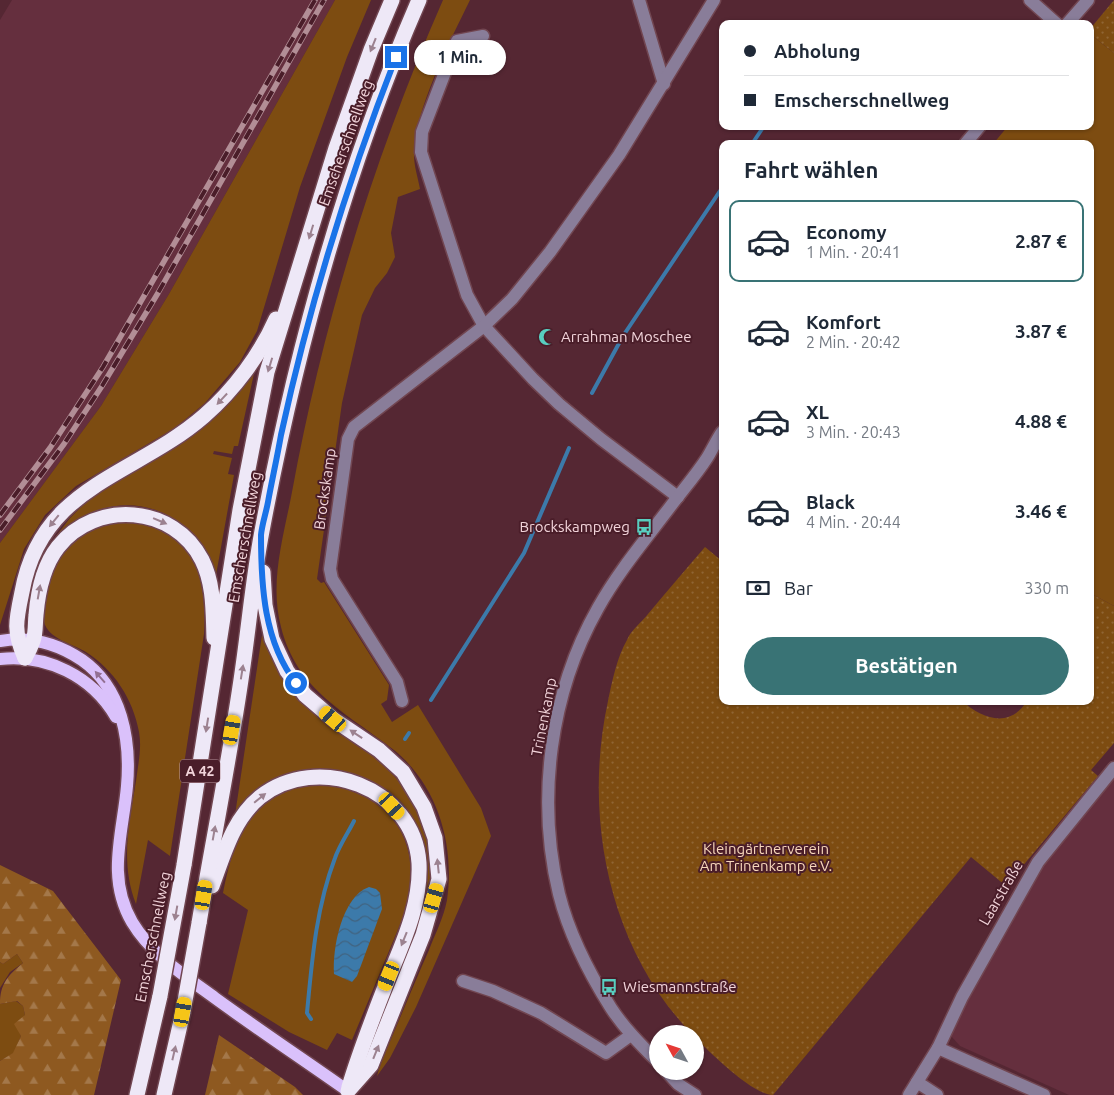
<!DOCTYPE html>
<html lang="de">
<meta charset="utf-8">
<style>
body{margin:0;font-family:Ubuntu,sans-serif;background:#f6f6f7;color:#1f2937;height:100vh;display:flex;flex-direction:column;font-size:19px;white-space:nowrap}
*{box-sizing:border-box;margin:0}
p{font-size:16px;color:#747a83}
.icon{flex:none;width:28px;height:28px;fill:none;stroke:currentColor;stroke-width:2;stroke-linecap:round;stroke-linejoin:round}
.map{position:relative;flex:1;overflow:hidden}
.panel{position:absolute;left:719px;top:140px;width:375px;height:565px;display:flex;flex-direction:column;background:#fff;border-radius:10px;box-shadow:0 1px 4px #0004}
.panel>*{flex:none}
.top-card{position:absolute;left:719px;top:20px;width:375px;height:110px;border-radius:10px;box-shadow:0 1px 4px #0004;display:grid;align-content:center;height:110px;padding:0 25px;background:#fff}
.needle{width:32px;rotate:310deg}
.tools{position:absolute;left:649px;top:1025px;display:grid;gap:10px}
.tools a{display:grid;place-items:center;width:55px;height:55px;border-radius:50%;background:#fff;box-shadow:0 1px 4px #0004;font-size:25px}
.end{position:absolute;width:22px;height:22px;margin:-11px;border:6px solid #1a73e8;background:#fff;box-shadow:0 0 0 2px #fff}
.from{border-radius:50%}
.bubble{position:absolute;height:35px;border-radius:18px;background:#fff;box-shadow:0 1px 4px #0004;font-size:16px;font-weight:600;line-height:35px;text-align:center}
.car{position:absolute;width:15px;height:30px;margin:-15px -8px;border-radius:6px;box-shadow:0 0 4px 1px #0007;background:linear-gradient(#f5c518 24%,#345 0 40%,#f5c518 0 76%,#345 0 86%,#f5c518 0)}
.top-card b{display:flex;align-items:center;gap:18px;height:48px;font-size:19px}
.top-card b+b{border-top:1px solid #e0e1e3}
.top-card i{width:12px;height:12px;background:#1f2937}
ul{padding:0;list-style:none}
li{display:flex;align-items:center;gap:15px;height:82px;margin:0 10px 8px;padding:0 15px;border:2px solid transparent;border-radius:10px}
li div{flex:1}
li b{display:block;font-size:19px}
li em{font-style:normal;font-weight:600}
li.active{border-color:#397375}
li>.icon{width:45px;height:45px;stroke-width:1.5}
h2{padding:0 25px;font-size:22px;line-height:60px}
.pay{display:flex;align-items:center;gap:12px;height:55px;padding:0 25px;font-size:19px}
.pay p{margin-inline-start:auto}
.button{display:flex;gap:10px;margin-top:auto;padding:10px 25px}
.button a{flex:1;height:58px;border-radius:30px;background:#397375;color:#fff;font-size:20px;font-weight:600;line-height:58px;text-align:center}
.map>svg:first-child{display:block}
.built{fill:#652f3e}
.grass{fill:#7d4c11}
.forest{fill:url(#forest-firs)}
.park{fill:url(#park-dots)}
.water{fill:url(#water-waves)}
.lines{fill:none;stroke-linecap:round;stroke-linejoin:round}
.stream{stroke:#3c7aaa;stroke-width:4}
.minor-casing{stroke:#714651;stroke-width:15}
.major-casing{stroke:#714651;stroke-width:15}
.highway-casing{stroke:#714651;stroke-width:18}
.minor{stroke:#897d99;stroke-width:12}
.major{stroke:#dac1fb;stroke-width:12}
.highway{stroke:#eee8f7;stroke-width:15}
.rail-casing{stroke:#b28e96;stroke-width:5.5}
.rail{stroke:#4a1d29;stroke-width:4;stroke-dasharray:11;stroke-linecap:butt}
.highway-bridge-casing{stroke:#714651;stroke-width:18;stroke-linecap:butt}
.highway-bridge{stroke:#eee8f7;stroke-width:15}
.oneway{fill:#9c8290}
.oneway2{fill:#926f92}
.route{stroke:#1a73e8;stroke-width:6}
.labels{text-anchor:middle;stroke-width:4;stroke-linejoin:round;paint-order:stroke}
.shield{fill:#4a1d29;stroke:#c09da5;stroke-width:1}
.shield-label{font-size:14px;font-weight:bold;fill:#f2d4da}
.street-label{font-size:15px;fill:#f2d4da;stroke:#4a1d29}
.poi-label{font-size:15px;fill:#f2d4da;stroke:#4a1d29;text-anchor:start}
.park-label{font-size:15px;fill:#f7d7bb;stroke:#4a1d29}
</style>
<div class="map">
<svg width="1114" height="1095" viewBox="0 0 1114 1095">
<defs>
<pattern id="forest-firs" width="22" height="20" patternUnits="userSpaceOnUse" patternTransform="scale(1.25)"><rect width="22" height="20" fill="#8e5920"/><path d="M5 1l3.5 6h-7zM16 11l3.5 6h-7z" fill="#a4784a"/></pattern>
<pattern id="park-dots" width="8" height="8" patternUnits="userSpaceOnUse" patternTransform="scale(1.25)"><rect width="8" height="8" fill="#7d4c11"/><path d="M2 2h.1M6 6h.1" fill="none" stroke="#906533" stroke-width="1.8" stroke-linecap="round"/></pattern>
<pattern id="water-waves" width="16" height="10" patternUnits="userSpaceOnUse" patternTransform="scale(1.25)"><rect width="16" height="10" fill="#3c7aaa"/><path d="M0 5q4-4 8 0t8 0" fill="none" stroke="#416380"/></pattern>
</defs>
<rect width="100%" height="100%" fill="#552733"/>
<!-- built -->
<g class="built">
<path d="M12,0h323l-166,294 -68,112 -101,137v-523z"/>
<path d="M1114,775v320h-45l-109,-49 -8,-9v-6l70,-134 20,-31z"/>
</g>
<!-- grass -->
<g class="grass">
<path d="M335,0h36l-24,57 -47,130 -43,144 -17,31 -35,41 -30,25 -99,58 -31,29 -21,34 -24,76v-82l101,-137 68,-112z"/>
<path d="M443,0h27c-20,41 -56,111 -56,155 0,11 4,23 6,34l-22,8 -7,36 4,24 -8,16 -12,15 -13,27 -20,88 -25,176 4,4 3,-1 65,103 -2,15 -6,4 11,18 26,-17 63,103 10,28 -75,171 -26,51 -13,18c4,-15 11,-30 17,-44 12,-28 23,-55 35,-82 6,-16 15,-33 18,-50 8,-55 -9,-114 -53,-150 -48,-38 -97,-59 -113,-123 -12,-45 3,-92 11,-135 31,-169 82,-335 151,-492z"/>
<path d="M1090,34l24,19v553l-24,-13v-449h-97l15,-18h82z"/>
<path d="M255,369l-17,77h-4l-2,8 -18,-3 -1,3 19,4 -4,16 6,1 -18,100c-6,-11 -10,-24 -18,-34 -40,-50 -104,-45 -145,-1l17,-22 14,-14z"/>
<path d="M125,521c67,5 83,53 79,113l-34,222 -22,-16 -12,64c-16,-41 -7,-80 0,-123 2,-16 6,-33 3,-49 -6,-33 -25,-62 -53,-80 -13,-8 -34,-12 -41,-27 -4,-10 -1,-24 1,-34 11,-40 37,-66 79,-70z"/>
<path d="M262,635l3,1c20,80 83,89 131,142 25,27 41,71 35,109 -1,9 -6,19 -9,29l4,-24 -1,-34 -37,-64 -22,-14 -32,-9h-30l-69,44z"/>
<path d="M318,784c74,7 109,60 86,131l-52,125 -15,-7 -10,17 -38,-18 -61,-38 20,-84 -25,-17c12,-59 27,-102 95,-109z"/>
<path d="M17,954l6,9 -13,9 -10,16v-26l3,2z"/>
<path d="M16,1001l7,5 2,9 -7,13 3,8 -7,17 -14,8v-57z"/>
</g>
<!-- forest -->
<g class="forest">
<path d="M0,865l53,26 68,89 -27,115h-94v-34l13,-8 8,-17 -7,-12 11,-9 -2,-9 -6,-5 -17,3c0,-20 8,-29 23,-41l-6,-9 -14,10 -3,-2z"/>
<path d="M219,1035l76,52 8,8h-98z"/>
</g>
<!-- park -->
<g class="park">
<path d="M1114,0v53l-24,-19v-5z"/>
<path d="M705,547l17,14v140h240c21,18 47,28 65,0h63v-108l24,13v137l-23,27 7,6 -92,110 -35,-29 -198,238c-20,0 -64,-43 -78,-58v-3h-3c-84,-87 -109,-218 -84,-333 4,-19 9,-44 19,-61 4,-10 15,-18 21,-26 19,-23 38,-45 57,-67z"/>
</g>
<!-- water -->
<path class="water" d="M369,887l7,2 4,4 2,16 -25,67 -5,6 -18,-8c-2,-25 8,-78 35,-87z"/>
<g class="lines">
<!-- stream -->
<g class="stream">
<path d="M752,144l12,-18"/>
<path d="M592,393l31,-57 99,-148"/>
<path d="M431,700l93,-147 45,-105"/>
<path d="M405,739l4,-6"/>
<path d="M311,1019l-4,-6c5,-53 9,-105 28,-155 4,-12 13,-25 19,-37"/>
</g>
<!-- minor casing -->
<g class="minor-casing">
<g id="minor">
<path d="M639,0l25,84"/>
<path d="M1030,0l27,24"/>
<path d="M1067,24l21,-24"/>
<path d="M483,36l-26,5 -35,91 -1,20 46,143 17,31 49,53 26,25 42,35 77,58"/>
<path d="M965,144l15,-18"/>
<path d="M402,701l-5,-19 -65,-103 -2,-10 18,-130 6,-12 130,-101 28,-27 38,-47 69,-97 95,-155"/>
<path d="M463,981l30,10 48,22 65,40 25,-18"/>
<path d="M938,1048l24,-51 76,-135 76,-94"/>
<path d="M658,1062c-17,-17 -34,-34 -47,-54 -22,-35 -42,-74 -52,-114 -23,-95 -9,-201 39,-286 20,-36 47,-68 72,-101 12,-16 26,-32 37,-49 5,-8 9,-17 15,-26"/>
<path d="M666,1071l12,13 17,11"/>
<path d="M917,1082l20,13"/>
<path d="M909,1095l29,-47 106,47"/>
</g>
</g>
<!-- major casing -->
<g class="major-casing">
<g id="major">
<path d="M0,641c30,-5 57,2 82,19 40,28 49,80 45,126 -4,47 -21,91 5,136 19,32 53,54 83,76 44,32 89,62 133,93"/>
<path d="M0,659c47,-5 92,17 116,58"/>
</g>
</g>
<!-- highway casing -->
<g class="highway-casing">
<g id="highway">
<path d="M263,572l2,33 7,34 15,32 18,24 28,24 46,31 24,22 21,35 11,31 4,41 -16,56 -52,130 -23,26"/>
<path d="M25,658c-12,-26 -9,-38 -3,-66 19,-107 113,-116 182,-176 30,-26 56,-61 72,-97"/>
<path d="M25,658c3,-5 6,-11 8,-17 3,-8 2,-18 3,-26 2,-24 7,-49 22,-68 38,-48 116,-42 144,13 12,24 11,51 12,78"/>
<path d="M184,865l56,-355 27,-138 69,-224 35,-98 21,-50"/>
<path d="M212,886c12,-32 21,-67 48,-89 57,-45 154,-10 159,66 2,42 -16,79 -31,116 -14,36 -28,71 -39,108"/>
<path d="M199,923c14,-83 31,-166 43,-250 7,-47 11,-95 20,-142 34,-182 83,-361 157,-531"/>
<path d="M137,1095l23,-99"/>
<path d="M164,1095l19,-83"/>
</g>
</g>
<!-- minor -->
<use href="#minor" class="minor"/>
<!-- major -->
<use href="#major" class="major"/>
<!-- highway -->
<use href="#highway" class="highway"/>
<!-- rail casing -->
<g class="rail-casing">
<g id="rail">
<path d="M0,515l50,-67 53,-81 212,-367"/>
<path d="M0,530l64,-86 38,-58 56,-93 166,-293"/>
</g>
</g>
<!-- rail -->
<use href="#rail" class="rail"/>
<!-- highway-bridge casing -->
<g class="highway-bridge-casing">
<g id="highway-bridge">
<path d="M160,996l24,-131"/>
<path d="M183,1012l16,-89"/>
</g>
</g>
<!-- highway-bridge -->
<use href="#highway-bridge" class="highway-bridge"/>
</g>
<!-- one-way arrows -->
<defs><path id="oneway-solid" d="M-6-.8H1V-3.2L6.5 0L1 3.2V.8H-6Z" transform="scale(1.25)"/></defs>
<g class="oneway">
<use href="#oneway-solid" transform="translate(373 45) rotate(112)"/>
<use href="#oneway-solid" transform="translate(311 232) rotate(107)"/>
<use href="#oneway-solid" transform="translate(270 365) rotate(107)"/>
<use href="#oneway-solid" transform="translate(222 399) rotate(133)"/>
<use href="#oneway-solid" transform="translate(54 521) rotate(129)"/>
<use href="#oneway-solid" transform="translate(160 521) rotate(23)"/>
<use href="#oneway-solid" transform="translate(39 592) rotate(-80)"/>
<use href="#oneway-solid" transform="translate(242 672) rotate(-81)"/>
<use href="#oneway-solid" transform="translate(207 725) rotate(99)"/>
<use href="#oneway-solid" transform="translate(356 734) rotate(-146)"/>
<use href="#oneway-solid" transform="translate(260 798) rotate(-39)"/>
<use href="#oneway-solid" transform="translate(214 833) rotate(-80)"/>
<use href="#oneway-solid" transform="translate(438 866) rotate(-96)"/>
<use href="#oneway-solid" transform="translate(176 913) rotate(100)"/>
<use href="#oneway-solid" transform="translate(404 939) rotate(112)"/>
<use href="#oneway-solid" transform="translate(376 1052) rotate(-68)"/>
<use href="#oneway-solid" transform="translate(174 1053) rotate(-77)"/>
</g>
<use class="oneway2" href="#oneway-solid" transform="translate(100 677) rotate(-131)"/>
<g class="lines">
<!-- route -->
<path class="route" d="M296,683c-32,-41 -35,-97 -35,-148 1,-11 5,-22 7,-33 4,-22 9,-44 13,-67 28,-129 67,-255 115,-378"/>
</g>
<!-- icons -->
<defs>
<g id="mosque-bare" transform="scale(1.35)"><path d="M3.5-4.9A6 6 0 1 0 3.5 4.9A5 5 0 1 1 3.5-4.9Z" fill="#58cec0" stroke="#4a1d29" stroke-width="2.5" paint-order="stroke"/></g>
<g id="bus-bare" transform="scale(1.35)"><path d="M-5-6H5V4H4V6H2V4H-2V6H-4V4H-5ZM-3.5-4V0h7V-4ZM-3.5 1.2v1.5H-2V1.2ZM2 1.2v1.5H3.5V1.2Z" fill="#58cec0" stroke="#4a1d29" stroke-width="2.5" paint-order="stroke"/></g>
</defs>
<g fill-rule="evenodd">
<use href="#mosque-bare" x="547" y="337"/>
<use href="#bus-bare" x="644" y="527"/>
<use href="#bus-bare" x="609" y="987"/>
</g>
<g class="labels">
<!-- shield labels -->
<rect class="shield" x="180" y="759.5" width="40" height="23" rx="4"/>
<g class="shield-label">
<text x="200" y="776">A 42</text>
</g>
<!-- street labels -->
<g class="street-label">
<text transform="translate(346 143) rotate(-70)" y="5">Emscherschnellweg</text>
<text transform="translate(325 489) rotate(-82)" y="5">Brockskamp</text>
<text transform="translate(245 537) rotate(-80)" y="5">Emscherschnellweg</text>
<text transform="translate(544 717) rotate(-79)" y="5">Trinenkamp</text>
<text transform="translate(1001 893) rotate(-60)" y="5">Laarstraße</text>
<text transform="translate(153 937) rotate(-79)" y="5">Emscherschnellweg</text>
</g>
<!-- poi labels -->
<g class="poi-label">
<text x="561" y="342">Arrahman Moschee</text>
<text x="630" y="532" text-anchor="end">Brockskampweg</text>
<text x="623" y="992">Wiesmannstraße</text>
</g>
<!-- park labels -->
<g class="park-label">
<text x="766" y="854">Kleingärtnerverein<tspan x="766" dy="17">Am Trinenkamp e.V.</tspan></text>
</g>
</g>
</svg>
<div class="tools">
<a><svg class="needle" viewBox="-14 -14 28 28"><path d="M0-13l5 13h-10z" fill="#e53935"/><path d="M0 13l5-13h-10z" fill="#747a83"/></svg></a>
</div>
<i class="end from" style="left:296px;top:683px"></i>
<i class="end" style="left:396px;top:57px"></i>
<div class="bubble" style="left:414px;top:40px;width:92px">1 Min.</div>
<i class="car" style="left:333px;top:719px;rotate:311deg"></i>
<i class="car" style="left:232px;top:730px;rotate:10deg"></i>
<i class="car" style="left:392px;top:806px;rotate:138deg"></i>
<i class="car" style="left:204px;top:895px;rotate:9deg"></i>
<i class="car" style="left:434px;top:898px;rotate:16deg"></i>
<i class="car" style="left:389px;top:976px;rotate:202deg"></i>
<i class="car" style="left:183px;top:1012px;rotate:10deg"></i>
<div class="top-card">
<b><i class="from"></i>Abholung</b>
<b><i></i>Emscherschnellweg</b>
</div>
<section class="panel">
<h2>Fahrt wählen</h2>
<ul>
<li class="active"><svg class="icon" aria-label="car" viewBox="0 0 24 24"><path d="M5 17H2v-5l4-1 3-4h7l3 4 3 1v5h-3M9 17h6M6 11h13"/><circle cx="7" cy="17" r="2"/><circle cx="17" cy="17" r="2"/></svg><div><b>Economy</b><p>1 Min. · 20:41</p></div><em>2.87 €</em></li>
<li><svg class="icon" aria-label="car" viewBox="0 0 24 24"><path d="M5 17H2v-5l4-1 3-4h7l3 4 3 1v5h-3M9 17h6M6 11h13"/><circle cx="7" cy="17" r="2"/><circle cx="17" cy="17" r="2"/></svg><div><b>Komfort</b><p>2 Min. · 20:42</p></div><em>3.87 €</em></li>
<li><svg class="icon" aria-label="car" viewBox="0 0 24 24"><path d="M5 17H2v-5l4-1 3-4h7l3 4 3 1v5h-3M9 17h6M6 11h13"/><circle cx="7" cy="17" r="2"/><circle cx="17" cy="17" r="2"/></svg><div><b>XL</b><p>3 Min. · 20:43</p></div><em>4.88 €</em></li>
<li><svg class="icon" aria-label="car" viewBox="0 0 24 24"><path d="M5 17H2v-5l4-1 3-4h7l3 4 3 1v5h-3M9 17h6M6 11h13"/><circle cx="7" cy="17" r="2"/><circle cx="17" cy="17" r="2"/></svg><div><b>Black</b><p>4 Min. · 20:44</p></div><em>3.46 €</em></li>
</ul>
<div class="pay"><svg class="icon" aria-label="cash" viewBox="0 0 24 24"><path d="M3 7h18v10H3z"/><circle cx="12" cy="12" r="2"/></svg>Bar<p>330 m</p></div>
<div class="button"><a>Bestätigen</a></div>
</section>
</div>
